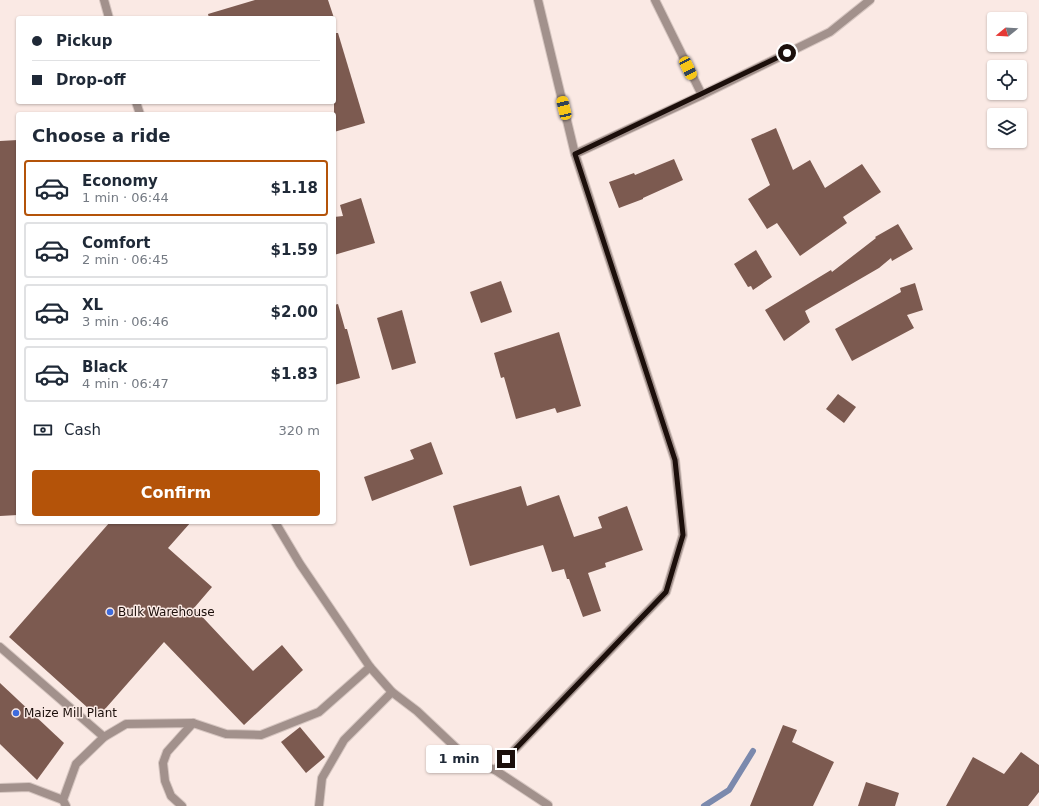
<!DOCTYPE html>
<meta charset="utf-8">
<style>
body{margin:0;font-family:"DejaVu Sans",sans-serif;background:#f6f6f7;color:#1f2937;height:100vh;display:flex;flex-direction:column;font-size:15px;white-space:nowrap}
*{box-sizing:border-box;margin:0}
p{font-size:13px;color:#747a83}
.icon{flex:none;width:22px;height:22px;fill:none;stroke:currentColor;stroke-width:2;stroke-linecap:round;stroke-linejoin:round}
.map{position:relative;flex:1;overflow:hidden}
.panel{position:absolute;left:16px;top:112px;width:320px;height:412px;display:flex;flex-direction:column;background:#fff;border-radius:4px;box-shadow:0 1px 3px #0004}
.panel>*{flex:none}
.top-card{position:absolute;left:16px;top:16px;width:320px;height:88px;border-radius:4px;box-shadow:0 1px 3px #0004;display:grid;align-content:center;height:88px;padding:0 16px;background:#fff}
.needle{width:26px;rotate:252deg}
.fabs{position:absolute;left:987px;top:12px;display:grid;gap:8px}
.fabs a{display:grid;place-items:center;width:40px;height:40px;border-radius:4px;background:#fff;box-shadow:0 1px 3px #0004;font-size:20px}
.end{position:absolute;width:18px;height:18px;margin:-9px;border:5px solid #1c0f0b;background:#fff;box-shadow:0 0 0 2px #fff}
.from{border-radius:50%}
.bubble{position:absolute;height:28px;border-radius:4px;background:#fff;box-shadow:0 1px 3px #0004;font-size:13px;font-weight:600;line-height:28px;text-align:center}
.car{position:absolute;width:12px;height:24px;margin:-12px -6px;border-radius:5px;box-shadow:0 0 3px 1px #0007;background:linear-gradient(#f5c518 24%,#345 0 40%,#f5c518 0 76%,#345 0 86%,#f5c518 0)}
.top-card b{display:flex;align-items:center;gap:14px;height:38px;font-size:15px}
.top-card b+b{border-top:1px solid #e0e1e3}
.top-card i{width:10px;height:10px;background:#1f2937}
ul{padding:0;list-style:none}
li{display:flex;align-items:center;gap:12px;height:56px;margin:0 8px 6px;padding:0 8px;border:2px solid #e0e1e3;border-radius:4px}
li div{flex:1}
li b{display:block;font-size:15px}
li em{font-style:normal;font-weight:600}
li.current{border-color:#b45309}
li>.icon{width:36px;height:36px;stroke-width:1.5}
h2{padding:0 16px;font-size:18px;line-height:48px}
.pay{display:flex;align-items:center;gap:10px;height:44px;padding:0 16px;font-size:15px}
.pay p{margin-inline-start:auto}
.cta{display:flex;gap:8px;margin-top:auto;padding:8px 16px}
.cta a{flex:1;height:46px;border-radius:4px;background:#b45309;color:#fff;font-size:16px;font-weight:600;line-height:46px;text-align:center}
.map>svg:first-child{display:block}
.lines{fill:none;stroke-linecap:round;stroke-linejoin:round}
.stream{stroke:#7b89ad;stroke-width:6}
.building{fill:#7c5a50}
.lane-casing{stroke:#d6c6c1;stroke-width:10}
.lane{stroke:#a2918c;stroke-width:8}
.route{stroke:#1c0f0b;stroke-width:5}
.poi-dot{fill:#3e6bdc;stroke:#fae9e4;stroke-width:1.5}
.labels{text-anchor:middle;stroke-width:3;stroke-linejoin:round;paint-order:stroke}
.poi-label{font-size:12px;fill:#1c0f0b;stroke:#fae9e4;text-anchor:start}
</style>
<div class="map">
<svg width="1039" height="806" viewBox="0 0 1039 806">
<rect width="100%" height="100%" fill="#fae9e4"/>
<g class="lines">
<!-- stream -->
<path class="stream" d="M704,806l25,-16 24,-39"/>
</g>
<!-- building -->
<g class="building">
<path d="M255,0h73l6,18h-125l-1,-4z"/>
<path d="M334,33h4l27,90 -31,9z"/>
<path d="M776,128l17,42 17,-10 15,28 37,-24 19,28 -38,25 4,6 -47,33 -23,-33 -10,6 -19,-30 22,-14 -19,-46z"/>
<path d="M18,140v375l-18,1v-375z"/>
<path d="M674,159l9,21 -40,18v1l-24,9 -10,-26 25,-9 1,2z"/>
<path d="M361,198l14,45 -41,12v-38l9,-1 -3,-11z"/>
<path d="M898,224l15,25 -21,12 -1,-3 -12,10 -74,43 5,11 -26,19 -19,-31 66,-40 1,2 44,-34 -1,-1z"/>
<path d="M756,250l16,27 -19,13 -2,-4 -3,1 -14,-23z"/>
<path d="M501,281l11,31 -31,11 -11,-31z"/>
<path d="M915,283l8,27 -16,5 7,13 -62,33 -17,-32 66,-37 -1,-4z"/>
<path d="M338,304l7,25h2l13,49 -26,7v-80z"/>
<path d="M402,310l14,53 -24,7 -15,-52z"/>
<path d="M559,332l22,74 -24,7 -2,-5 -39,11 -12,-42 -3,1 -7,-25z"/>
<path d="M838,394l18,13 -12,16 -18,-14z"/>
<path d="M431,442l12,32 -71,27 -8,-24 50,-18 -4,-9z"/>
<path d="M521,486l6,20 32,-11 15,42 28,-9 -4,-11 29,-11 16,44 -38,13 1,4 -18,6 13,38 -18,6 -14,-38h-2l-3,-10 -12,3 -9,-27 -73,21 -17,-60z"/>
<path d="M110,522h81l-23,26 44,39 -18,21 59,63 29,-26 21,25 -59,55 -80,-83 -66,75 -89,-80z"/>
<path d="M0,683l64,60 -27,37 -37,-36z"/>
<path d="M783,725l14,5 -5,12 42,20 -21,44h-63z"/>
<path d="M300,727l25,30 -19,16 -25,-31z"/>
<path d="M1021,752l18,13v27l-11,14h-82l27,-49 31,17z"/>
<path d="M866,782l33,11 -4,13h-37z"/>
</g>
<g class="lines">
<!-- lane casing -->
<g class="lane-casing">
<g id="lane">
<path d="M104,0l5,18"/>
<path d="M702,95l128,-63 40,-32"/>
<path d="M136,102l4,12"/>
<path d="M575,154l127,-59 -47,-95"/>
<path d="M275,522l25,42 70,103 22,25 25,19 53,50 25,9 53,35"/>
<path d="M0,647l104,90"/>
<path d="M495,770l171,-178 17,-57 -8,-75 -100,-306 -37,-154"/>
<path d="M0,788l29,-1 34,13"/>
<path d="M66,806l-3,-6 13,-36 28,-27 22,-13 67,-1 33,11 35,1 58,-23 51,-45"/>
<path d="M182,806l-11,-10 -6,-15 -2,-18 4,-11 26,-29"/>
<path d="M319,806l3,-28 22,-38 48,-48"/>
</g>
</g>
<!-- lane -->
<use href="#lane" class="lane"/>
</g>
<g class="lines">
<!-- route -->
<path class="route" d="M506,759l160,-167 17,-57 -8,-75 -100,-306 212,-101"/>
</g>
<!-- markers -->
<g class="poi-dot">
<circle cx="110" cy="612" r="4"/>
<circle cx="16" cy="713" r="4"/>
</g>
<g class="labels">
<!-- poi labels -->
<g class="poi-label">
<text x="118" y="616">Bulk Warehouse</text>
<text x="24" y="717">Maize Mill Plant</text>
</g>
</g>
</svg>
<div class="fabs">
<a><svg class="needle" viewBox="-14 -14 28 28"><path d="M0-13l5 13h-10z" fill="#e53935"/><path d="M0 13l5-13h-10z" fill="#747a83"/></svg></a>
<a><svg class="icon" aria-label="locate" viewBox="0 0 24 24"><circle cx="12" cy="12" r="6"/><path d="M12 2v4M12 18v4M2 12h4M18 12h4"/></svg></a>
<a><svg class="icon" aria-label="layers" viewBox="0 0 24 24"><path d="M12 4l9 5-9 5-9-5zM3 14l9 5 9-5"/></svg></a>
</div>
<i class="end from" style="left:787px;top:53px"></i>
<i class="end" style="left:506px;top:759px"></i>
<div class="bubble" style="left:426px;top:745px;width:66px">1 min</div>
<i class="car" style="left:688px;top:68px;rotate:154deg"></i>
<i class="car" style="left:564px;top:108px;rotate:347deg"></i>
<div class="top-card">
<b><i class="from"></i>Pickup</b>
<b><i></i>Drop-off</b>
</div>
<section class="panel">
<h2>Choose a ride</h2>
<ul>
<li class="current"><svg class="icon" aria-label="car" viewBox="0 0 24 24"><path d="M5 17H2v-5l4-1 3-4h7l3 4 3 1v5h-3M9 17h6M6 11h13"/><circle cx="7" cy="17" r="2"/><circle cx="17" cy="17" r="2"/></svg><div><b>Economy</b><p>1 min · 06:44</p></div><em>$1.18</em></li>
<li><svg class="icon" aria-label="car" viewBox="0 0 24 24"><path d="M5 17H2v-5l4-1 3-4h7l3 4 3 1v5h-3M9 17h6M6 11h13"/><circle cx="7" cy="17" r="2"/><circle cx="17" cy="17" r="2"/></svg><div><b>Comfort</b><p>2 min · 06:45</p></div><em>$1.59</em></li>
<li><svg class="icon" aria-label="car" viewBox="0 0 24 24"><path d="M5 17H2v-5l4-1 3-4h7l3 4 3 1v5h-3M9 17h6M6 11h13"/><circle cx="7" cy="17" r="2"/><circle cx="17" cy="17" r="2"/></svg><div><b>XL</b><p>3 min · 06:46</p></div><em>$2.00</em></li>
<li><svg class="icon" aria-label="car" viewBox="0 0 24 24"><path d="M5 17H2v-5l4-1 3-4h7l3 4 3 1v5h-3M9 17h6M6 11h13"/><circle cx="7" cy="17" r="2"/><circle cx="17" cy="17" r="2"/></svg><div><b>Black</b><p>4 min · 06:47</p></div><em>$1.83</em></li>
</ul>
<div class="pay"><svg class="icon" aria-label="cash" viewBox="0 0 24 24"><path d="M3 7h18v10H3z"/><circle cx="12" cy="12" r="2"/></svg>Cash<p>320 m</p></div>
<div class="cta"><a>Confirm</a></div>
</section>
</div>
